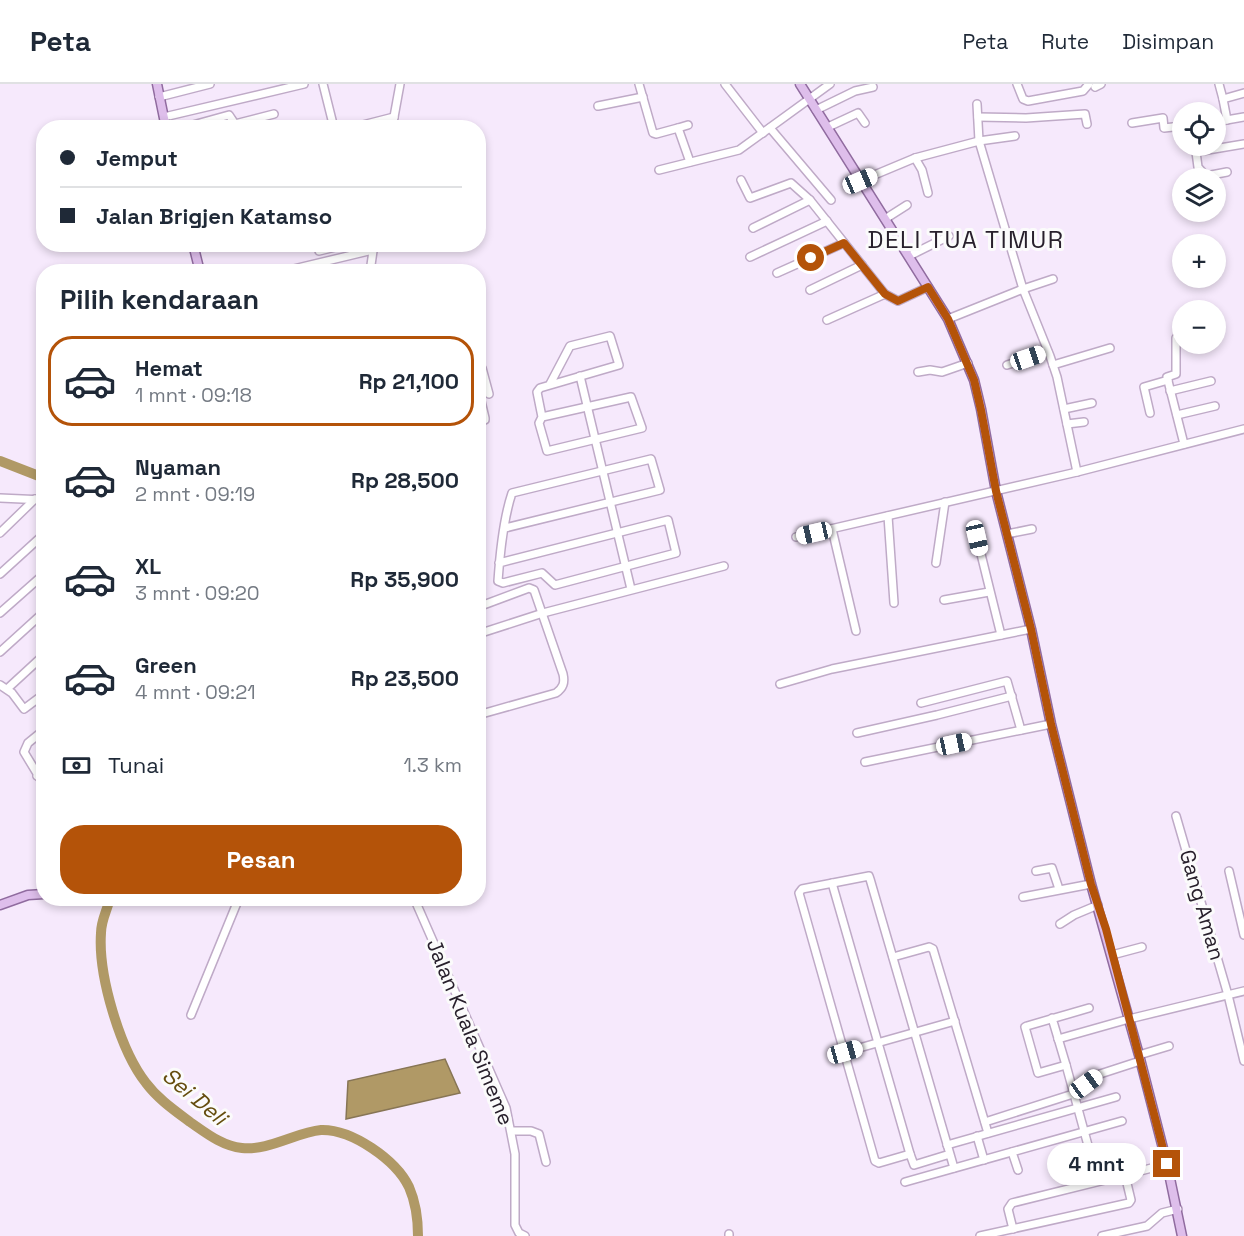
<!DOCTYPE html>
<html lang="id">
<meta charset="utf-8">
<style>
body{margin:0;font-family:"Space Grotesk",sans-serif;background:#f6f6f7;color:#1f2937;height:100vh;display:flex;flex-direction:column;font-size:22px;white-space:nowrap}
*{box-sizing:border-box;margin:0}
p{font-size:20px;color:#747a83}
.icon{flex:none;width:33px;height:33px;fill:none;stroke:currentColor;stroke-width:2;stroke-linecap:round;stroke-linejoin:round}
.map{position:relative;flex:1;overflow:hidden}
.drawer{position:absolute;left:36px;top:180px;width:450px;height:642px;display:flex;flex-direction:column;background:#fff;border-radius:24px;box-shadow:0 3px 9px #0003}
.drawer>*{flex:none}
.guide{position:absolute;left:36px;top:36px;width:450px;height:132px;border-radius:24px;box-shadow:0 3px 9px #0003;display:grid;align-content:center;height:132px;padding:0 24px;background:#fff}
.fabs{position:absolute;left:1172px;top:18px;display:grid;gap:12px}
.fabs a{display:grid;place-items:center;width:54px;height:54px;border-radius:50%;background:#fff;box-shadow:0 3px 9px #0003;font-size:30px}
.end{position:absolute;width:27px;height:27px;margin:-14px;border:8px solid #b45309;background:#fff;box-shadow:0 0 0 3px #fff}
.from{border-radius:50%}
.bubble{position:absolute;height:42px;border-radius:21px;background:#fff;box-shadow:0 3px 9px #0003;font-size:20px;font-weight:700;line-height:42px;text-align:center}
.car{position:absolute;width:18px;height:36px;margin:-18px -9px;border-radius:8px;box-shadow:0 0 4px 2px #0007;background:linear-gradient(#fff 24%,#345 0 40%,#fff 0 76%,#345 0 86%,#fff 0)}
.guide b{display:flex;align-items:center;gap:21px;height:57px;font-size:22px}
.guide b+b{border-top:2px solid #e0e1e3}
.guide i{width:15px;height:15px;background:#1f2937}
ul{padding:0;list-style:none}
li{display:flex;align-items:center;gap:18px;height:90px;margin:0 12px 9px;padding:0 12px;border:3px solid transparent;border-radius:24px}
li div{flex:1}
li b{display:block;font-size:22px}
li em{font-style:normal;font-weight:700}
li.selected{border-color:#b45309}
li>.icon{width:54px;height:54px;stroke-width:1.5}
h2{padding:0 24px;font-size:27px;line-height:72px}
.pay{display:flex;align-items:center;gap:15px;height:66px;padding:0 24px;font-size:22px}
.pay p{margin-inline-start:auto}
.primary-button{display:flex;gap:12px;margin-top:auto;padding:12px 24px}
.primary-button a{flex:1;height:69px;border-radius:24px;background:#b45309;color:#fff;font-size:24px;font-weight:700;line-height:69px;text-align:center}
header{display:flex;align-items:center;gap:36px;box-sizing:border-box;height:84px;padding:0 30px;background:#fff;border-bottom:2px solid #e0e1e3}
header strong{font-size:28px}
nav{display:flex;gap:33px;margin-inline-start:auto;font-size:21px}
.map>svg:first-child{display:block}
.water{fill:#b09966;stroke:#877555;stroke-width:1.5}
.lines{fill:none;stroke-linecap:round;stroke-linejoin:round}
.river{stroke:#b09966;stroke-width:10}
.minor-casing{stroke:#bfaac7;stroke-width:10}
.major-casing{stroke:#906b9f;stroke-width:11}
.minor{stroke:#fff;stroke-width:7}
.major{stroke:#debeeb;stroke-width:8}
.route{stroke:#b45309;stroke-width:8}
.labels{text-anchor:middle;stroke-width:6;stroke-linejoin:round;paint-order:stroke}
.street-label{font-size:21px;fill:#28202c;stroke:#fbfbfb}
.water-label{font-size:22px;font-style:italic;fill:#654d0e;stroke:#fbfbfb}
.quarter-label{font-size:24px;letter-spacing:1.5px;fill:#28202c;stroke:#fbfbfb}
</style>
<header>
<strong>Peta</strong>
<nav><a>Peta</a><a>Rute</a><a>Disimpan</a></nav>
</header>
<div class="map">
<svg width="1244" height="1152" viewBox="0 0 1244 1152">
<rect width="100%" height="100%" fill="#f6e9fc"/>
<!-- water -->
<path class="water" d="M445,975l15,34 -114,26 2,-38z"/>
<g class="lines">
<!-- river -->
<g class="river">
<path d="M0,377l44,17"/>
<path d="M110,814c-3,13 -9,22 -9,35 -3,42 19,117 45,150 12,16 28,27 44,39 16,11 32,24 52,26 26,3 55,-16 79,-18 31,-1 75,30 88,57 7,16 9,32 9,49"/>
</g>
<!-- minor casing -->
<g class="minor-casing">
<g id="minor">
<path d="M323,0l11,44"/>
<path d="M639,0l14,49 3,1 22,-6 12,34"/>
<path d="M725,0l38,49"/>
<path d="M1017,0l6,15 5,2 55,-10 6,-7"/>
<path d="M1219,0l4,15"/>
<path d="M1095,3l6,-3"/>
<path d="M159,13l51,-13"/>
<path d="M977,20l2,37 36,-5"/>
<path d="M598,22l45,-9"/>
<path d="M816,26l39,-19 18,-4"/>
<path d="M164,33l140,-33"/>
<path d="M978,33l48,1 59,-4 2,10"/>
<path d="M1227,36l-4,-21 21,-6"/>
<path d="M1215,38l29,-5"/>
<path d="M1132,39l31,-5 1,10 18,-2"/>
<path d="M828,43l30,-14 7,10"/>
<path d="M182,44l47,-13 6,9 39,-10"/>
<path d="M291,44l5,-2"/>
<path d="M351,44l43,-11"/>
<path d="M392,44l8,-44"/>
<path d="M678,44l10,-3"/>
<path d="M770,44l61,72"/>
<path d="M915,74l7,12 6,23"/>
<path d="M659,86l80,-20 91,-66"/>
<path d="M1227,88l-21,4 -8,-9 -2,-15 48,-8"/>
<path d="M741,96l9,18 41,-15 19,17 75,94 13,7 30,-14"/>
<path d="M860,97l55,-23 64,-17 44,148 30,-10"/>
<path d="M885,135l22,-14"/>
<path d="M753,144l57,-28"/>
<path d="M319,167l29,-7"/>
<path d="M909,172l40,-20"/>
<path d="M750,173l77,-36"/>
<path d="M211,188l15,-3"/>
<path d="M281,188l92,-22"/>
<path d="M370,188l4,-28"/>
<path d="M777,189l67,-30"/>
<path d="M810,206l52,-25"/>
<path d="M948,235l75,-30 27,67 7,21 20,95"/>
<path d="M827,236l58,-26"/>
<path d="M1176,254v36l-9,3 17,67"/>
<path d="M1007,281l41,-13"/>
<path d="M1053,281l57,-17"/>
<path d="M478,283l4,1 7,26"/>
<path d="M918,288l12,-2 12,2 26,-9"/>
<path d="M580,292l51,213"/>
<path d="M1170,307l41,-10"/>
<path d="M1064,325l28,-6"/>
<path d="M1150,329l-6,-26 24,-7"/>
<path d="M1177,331l38,-9"/>
<path d="M542,333l-3,6 8,28 95,-23 -11,-31 -89,20 -5,-25 3,-4 79,-23 -9,-29 -40,10 -20,38"/>
<path d="M478,338l7,-2v-2l-5,-21"/>
<path d="M1067,340l17,-2"/>
<path d="M0,414l44,2"/>
<path d="M888,432l6,87"/>
<path d="M832,445l24,102"/>
<path d="M0,449l35,-34"/>
<path d="M1007,450l25,-5"/>
<path d="M796,453l281,-65 167,-43"/>
<path d="M977,454l24,97"/>
<path d="M499,479l169,-43 8,33 -121,32 -13,-12 -39,10 -5,-2c2,-29 5,-61 14,-88l139,-34 9,31 -155,38"/>
<path d="M936,479l9,-61"/>
<path d="M0,490l44,-40"/>
<path d="M944,516l45,-8"/>
<path d="M478,523l51,-19 5,2 29,84c2,9 0,14 -7,19l-78,22"/>
<path d="M0,529l44,-39"/>
<path d="M478,550l65,-21 181,-47"/>
<path d="M0,568l44,-40"/>
<path d="M780,600l52,-15 199,-40"/>
<path d="M0,601l12,8 12,16 20,-15"/>
<path d="M7,605l37,-34"/>
<path d="M921,619l86,-22 14,49"/>
<path d="M44,646l-16,13 -4,9 20,33"/>
<path d="M857,649l80,-18 75,-19"/>
<path d="M865,678l186,-38"/>
<path d="M37,692l7,-7"/>
<path d="M1176,732l52,179 16,66"/>
<path d="M1036,787l16,-3 7,21"/>
<path d="M1229,787l15,64"/>
<path d="M832,799l78,271"/>
<path d="M1023,813l68,-13"/>
<path d="M414,814l92,210 9,46v71l4,8 6,3"/>
<path d="M1060,840l14,-9 24,-10"/>
<path d="M1112,871l30,-8"/>
<path d="M893,873l36,-10 4,2 55,184"/>
<path d="M191,931l48,-117"/>
<path d="M1052,934l14,47 -28,8 -13,-46 2,-1 62,-18"/>
<path d="M1058,955l71,-20 115,-28"/>
<path d="M845,968l110,-31"/>
<path d="M1139,971l30,-9"/>
<path d="M1066,981l23,84"/>
<path d="M985,1038l88,-28 27,-20 40,-13"/>
<path d="M512,1047h19l8,3 7,28"/>
<path d="M977,1052l7,24"/>
<path d="M947,1061l169,-48"/>
<path d="M1012,1068l6,18"/>
<path d="M950,1070l-36,11 -4,-11 -31,9 -4,-2 -76,-268 3,-4 67,-13 1,3 84,289"/>
<path d="M905,1098l217,-61"/>
<path d="M1013,1145l-5,-20 4,-6 113,-28"/>
<path d="M729,1150v2"/>
<path d="M980,1152l149,-33 2,-3 -6,-25 42,-11"/>
<path d="M1102,1152l45,-10 15,-13 16,-4"/>
</g>
</g>
<!-- major casing -->
<g class="major-casing">
<g id="major">
<path d="M157,0l9,44"/>
<path d="M800,0l148,235 26,61 7,29 15,82 35,138 20,95 40,160 48,171 28,109 15,72"/>
<path d="M193,160l7,28"/>
<path d="M0,821l28,-10 16,-1"/>
</g>
</g>
<!-- minor -->
<use href="#minor" class="minor"/>
<!-- major -->
<use href="#major" class="major"/>
</g>
<g class="lines">
<!-- route -->
<path class="route" d="M811,174l33,-15 41,51 13,7 30,-14 20,32 26,61 7,30 15,81 35,138 20,95 40,160 15,45 61,235"/>
</g>
<g class="labels">
<!-- street labels -->
<g class="street-label">
<text transform="translate(1202 821) rotate(74)" y="7">Gang Aman</text>
<text transform="translate(470 948) rotate(68)" y="7">Jalan Kuala Simeme</text>
</g>
<!-- water labels -->
<g class="water-label">
<text transform="translate(195 1012) rotate(40)" y="8">Sei Deli</text>
</g>
<!-- quarter labels -->
<g class="quarter-label">
<text x="966" y="164">DELI TUA TIMUR</text>
</g>
</g>
</svg>
<div class="fabs">
<a><svg class="icon" aria-label="locate" viewBox="0 0 24 24"><circle cx="12" cy="12" r="6"/><path d="M12 2v4M12 18v4M2 12h4M18 12h4"/></svg></a>
<a><svg class="icon" aria-label="layers" viewBox="0 0 24 24"><path d="M12 4l9 5-9 5-9-5zM3 14l9 5 9-5"/></svg></a>
<a>+</a>
<a>−</a>
</div>
<i class="end from" style="left:811px;top:174px"></i>
<i class="end" style="left:1167px;top:1080px"></i>
<div class="bubble" style="left:1047px;top:1059px;width:99px">4 mnt</div>
<i class="car" style="left:860px;top:97px;rotate:67deg"></i>
<i class="car" style="left:1028px;top:274px;rotate:71deg"></i>
<i class="car" style="left:814px;top:449px;rotate:257deg"></i>
<i class="car" style="left:977px;top:454px;rotate:167deg"></i>
<i class="car" style="left:954px;top:660px;rotate:78deg"></i>
<i class="car" style="left:845px;top:968px;rotate:74deg"></i>
<i class="car" style="left:1086px;top:1000px;rotate:54deg"></i>
<div class="guide">
<b><i class="from"></i>Jemput</b>
<b><i></i>Jalan Brigjen Katamso</b>
</div>
<section class="drawer">
<h2>Pilih kendaraan</h2>
<ul>
<li class="selected"><svg class="icon" aria-label="car" viewBox="0 0 24 24"><path d="M5 17H2v-5l4-1 3-4h7l3 4 3 1v5h-3M9 17h6M6 11h13"/><circle cx="7" cy="17" r="2"/><circle cx="17" cy="17" r="2"/></svg><div><b>Hemat</b><p>1 mnt · 09:18</p></div><em>Rp 21,100</em></li>
<li><svg class="icon" aria-label="car" viewBox="0 0 24 24"><path d="M5 17H2v-5l4-1 3-4h7l3 4 3 1v5h-3M9 17h6M6 11h13"/><circle cx="7" cy="17" r="2"/><circle cx="17" cy="17" r="2"/></svg><div><b>Nyaman</b><p>2 mnt · 09:19</p></div><em>Rp 28,500</em></li>
<li><svg class="icon" aria-label="car" viewBox="0 0 24 24"><path d="M5 17H2v-5l4-1 3-4h7l3 4 3 1v5h-3M9 17h6M6 11h13"/><circle cx="7" cy="17" r="2"/><circle cx="17" cy="17" r="2"/></svg><div><b>XL</b><p>3 mnt · 09:20</p></div><em>Rp 35,900</em></li>
<li><svg class="icon" aria-label="car" viewBox="0 0 24 24"><path d="M5 17H2v-5l4-1 3-4h7l3 4 3 1v5h-3M9 17h6M6 11h13"/><circle cx="7" cy="17" r="2"/><circle cx="17" cy="17" r="2"/></svg><div><b>Green</b><p>4 mnt · 09:21</p></div><em>Rp 23,500</em></li>
</ul>
<div class="pay"><svg class="icon" aria-label="cash" viewBox="0 0 24 24"><path d="M3 7h18v10H3z"/><circle cx="12" cy="12" r="2"/></svg>Tunai<p>1.3 km</p></div>
<div class="primary-button"><a>Pesan</a></div>
</section>
</div>
